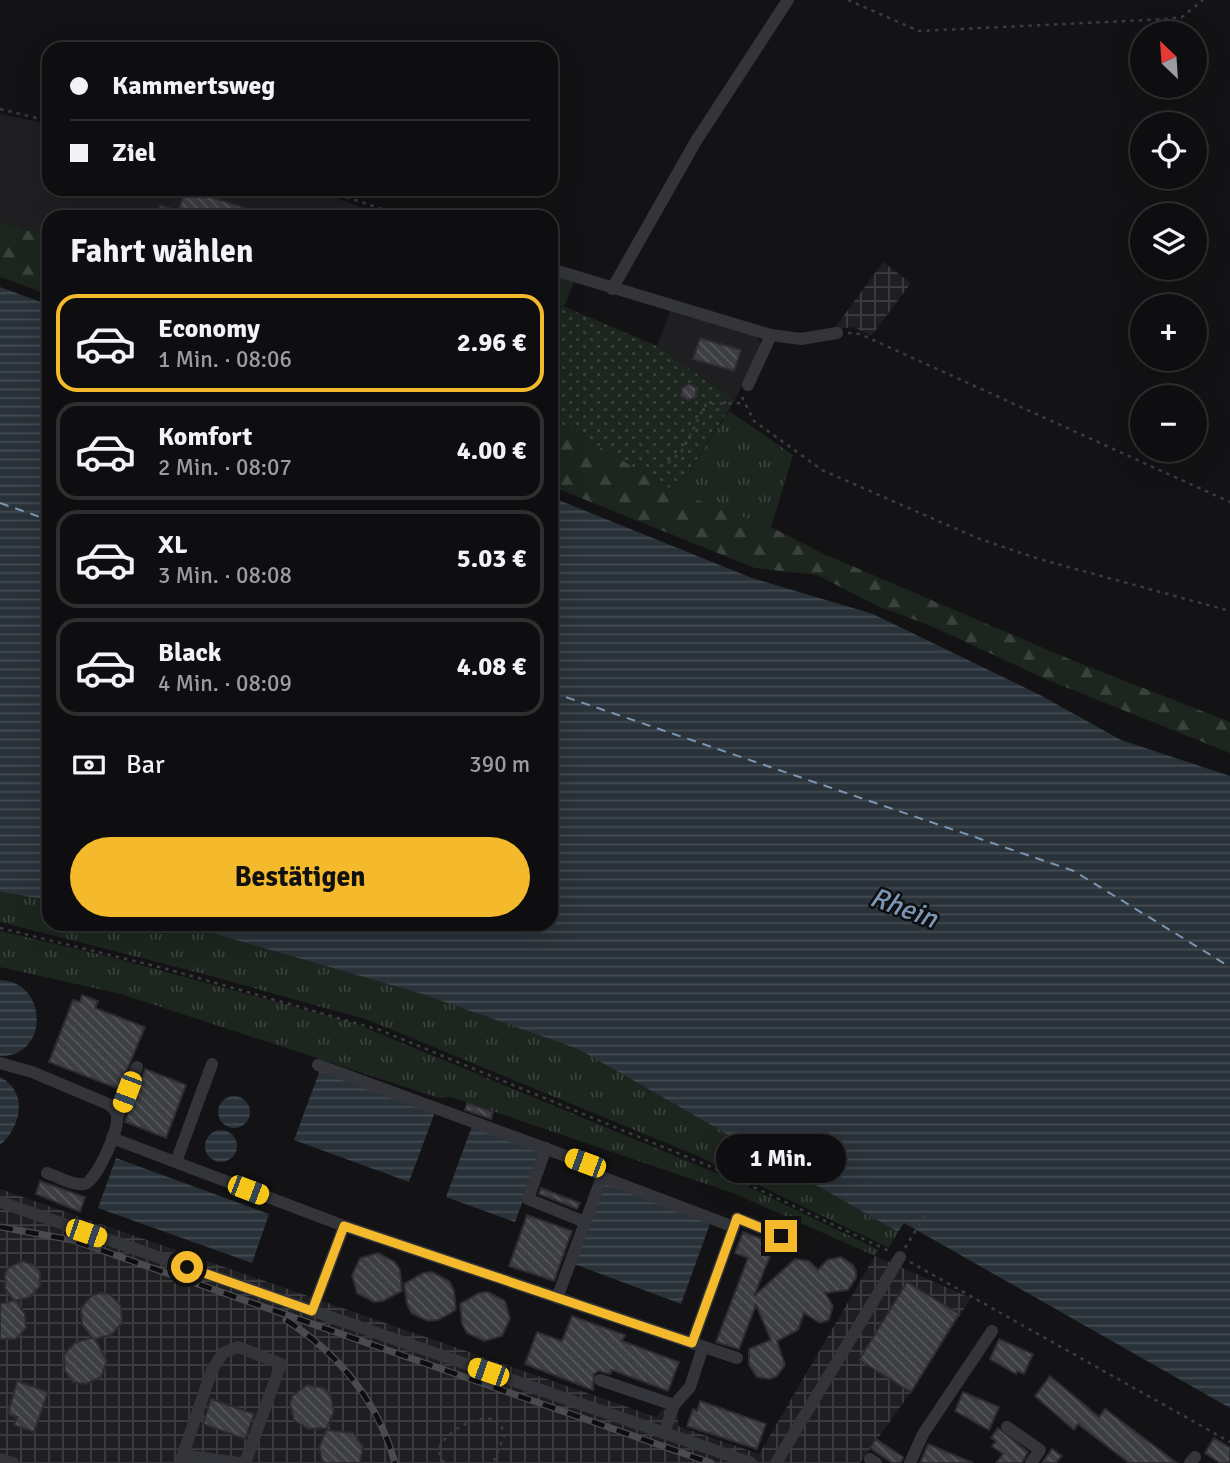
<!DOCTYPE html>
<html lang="de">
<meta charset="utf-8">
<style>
body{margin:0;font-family:Signika,sans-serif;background:#171719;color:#f1f3f6;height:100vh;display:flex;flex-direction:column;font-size:26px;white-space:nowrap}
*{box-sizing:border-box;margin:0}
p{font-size:23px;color:#9b9c9f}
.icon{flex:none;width:38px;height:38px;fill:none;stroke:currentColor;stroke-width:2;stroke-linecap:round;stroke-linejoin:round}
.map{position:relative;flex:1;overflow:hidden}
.sheet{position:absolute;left:42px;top:210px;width:516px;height:721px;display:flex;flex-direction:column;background:#0e0e10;border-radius:21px;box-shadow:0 7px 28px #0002,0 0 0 2px #2e2e30}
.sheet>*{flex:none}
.banner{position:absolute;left:42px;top:42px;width:516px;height:154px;border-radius:21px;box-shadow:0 7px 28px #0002,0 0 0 2px #2e2e30;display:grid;align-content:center;height:154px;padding:0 28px;background:#0e0e10}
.needle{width:46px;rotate:335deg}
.fabs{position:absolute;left:1130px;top:21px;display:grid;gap:14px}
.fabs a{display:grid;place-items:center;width:77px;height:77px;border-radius:50%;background:#0e0e10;box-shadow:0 7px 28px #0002,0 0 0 2px #2e2e30;font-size:35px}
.end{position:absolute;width:32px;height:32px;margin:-16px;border:9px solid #f5ba2b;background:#111;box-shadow:0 0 0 4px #111}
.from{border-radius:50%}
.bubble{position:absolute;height:49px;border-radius:24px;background:#0e0e10;box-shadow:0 7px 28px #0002,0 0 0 2px #2e2e30;font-size:23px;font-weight:800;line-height:49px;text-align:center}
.car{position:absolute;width:21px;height:42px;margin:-21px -10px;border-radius:9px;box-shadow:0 0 5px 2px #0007;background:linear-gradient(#f5c518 24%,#345 0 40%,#f5c518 0 76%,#345 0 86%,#f5c518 0)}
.banner b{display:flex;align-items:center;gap:24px;height:66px;font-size:26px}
.banner b+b{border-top:2px solid #2e2e30}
.banner i{width:18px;height:18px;background:#f1f3f6}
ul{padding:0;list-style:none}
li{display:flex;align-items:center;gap:21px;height:98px;margin:0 14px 10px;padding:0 14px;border:4px solid #2e2e30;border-radius:21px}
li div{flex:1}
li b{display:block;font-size:26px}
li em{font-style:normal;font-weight:800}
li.selected{border-color:#f5ba2b}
li>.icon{width:63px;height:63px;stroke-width:1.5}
h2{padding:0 28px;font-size:32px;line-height:84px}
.pay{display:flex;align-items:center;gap:18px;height:77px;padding:0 28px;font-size:26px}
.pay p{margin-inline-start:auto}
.cta{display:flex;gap:14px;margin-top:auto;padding:14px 28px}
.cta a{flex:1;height:80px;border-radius:42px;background:#f5ba2b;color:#111;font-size:28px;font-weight:800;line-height:80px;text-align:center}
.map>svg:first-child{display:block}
.built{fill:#1f1f22}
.industrial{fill:url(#industrial-grid)}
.grass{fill:url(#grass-tufts)}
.forest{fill:url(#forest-firs)}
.park{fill:url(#park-dots)}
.pitch{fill:#1d251f}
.water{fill:url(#water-rules)}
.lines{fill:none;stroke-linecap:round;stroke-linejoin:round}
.ferry{stroke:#7b96b2;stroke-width:2;stroke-dasharray:9 7;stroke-linecap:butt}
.building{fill:url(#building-back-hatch);stroke:#2d2d31;stroke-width:2}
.path{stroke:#3a3c41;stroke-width:2.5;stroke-dasharray:3.5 5;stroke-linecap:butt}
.minor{stroke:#34353a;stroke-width:12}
.rail-casing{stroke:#494b51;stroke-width:7}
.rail{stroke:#0e0e10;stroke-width:4.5;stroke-dasharray:13;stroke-linecap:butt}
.route{stroke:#f5ba2b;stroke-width:9}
.labels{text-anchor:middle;stroke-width:5;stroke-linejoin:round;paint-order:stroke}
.water-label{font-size:28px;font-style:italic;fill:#7b96b2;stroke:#0e0e10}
</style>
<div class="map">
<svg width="1230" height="1463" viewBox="0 0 1230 1463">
<defs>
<pattern id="industrial-grid" width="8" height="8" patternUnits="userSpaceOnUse" patternTransform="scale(1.75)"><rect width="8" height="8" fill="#1f1f22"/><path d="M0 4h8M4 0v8" fill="none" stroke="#3d3d40"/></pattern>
<pattern id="grass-tufts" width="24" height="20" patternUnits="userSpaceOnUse" patternTransform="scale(1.75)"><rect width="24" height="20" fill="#1d251f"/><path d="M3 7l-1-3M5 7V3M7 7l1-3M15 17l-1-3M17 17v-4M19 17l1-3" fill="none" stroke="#3b423d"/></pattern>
<pattern id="forest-firs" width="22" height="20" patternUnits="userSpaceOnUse" patternTransform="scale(1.75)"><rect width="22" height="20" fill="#1d251f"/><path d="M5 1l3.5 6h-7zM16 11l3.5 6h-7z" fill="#3b423d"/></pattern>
<pattern id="park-dots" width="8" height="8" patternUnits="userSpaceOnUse" patternTransform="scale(1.75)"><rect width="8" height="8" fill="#1d251f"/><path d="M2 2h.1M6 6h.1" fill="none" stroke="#3b423d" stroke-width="1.8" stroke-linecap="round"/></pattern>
<pattern id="water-rules" width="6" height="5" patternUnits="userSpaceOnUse" patternTransform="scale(1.75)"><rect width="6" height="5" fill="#293139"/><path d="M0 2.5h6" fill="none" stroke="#454c53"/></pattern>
<pattern id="building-back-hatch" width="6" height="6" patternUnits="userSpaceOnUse" patternTransform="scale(1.75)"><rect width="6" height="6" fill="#3d3e42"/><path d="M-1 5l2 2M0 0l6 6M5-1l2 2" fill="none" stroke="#56575b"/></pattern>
</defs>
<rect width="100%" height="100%" fill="#131315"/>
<!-- built -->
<g class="built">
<path d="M0,114l49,10v65h260l81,28h-341v20l-49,-15z"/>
<path d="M671,309l86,26 4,10 -26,55 -78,-54z"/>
</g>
<!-- industrial -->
<g class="industrial">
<path d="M883,262l28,21 -40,53 -17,-9 -20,2z"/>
<path d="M0,1189l656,228 7,-8 15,6v11l81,28 116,-198 96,42 -60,94 -51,71h-860z"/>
</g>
<!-- grass -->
<g class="grass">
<path d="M729,411l64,44 -22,72 -95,-35z"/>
<path d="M0,892l49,8v24h132l241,70 156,55 320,183 -9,16 -189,-91 -332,-137 -164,-46 -204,-52z"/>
<path d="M0,931l111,26 243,66 384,159 141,68 -4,6 -142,-63 -282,-96 -12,1 -318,-104 -121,-27z"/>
</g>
<!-- forest -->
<g class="forest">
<path d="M0,222l49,15v58l-49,-18z"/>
<path d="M551,418l125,74 95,35 53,27 245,105 161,63v31l-182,-73 -117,-54 -51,-19 -63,-32 -62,-7 -204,-82z"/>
</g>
<!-- park -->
<path class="park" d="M551,301l106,45 78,54 -59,92 -125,-74z"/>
<!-- pitch -->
<path class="pitch" d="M551,275l23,7 -10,25 -13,-6z"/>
<!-- water -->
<g class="water">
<path d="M0,287l49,18v595l-49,-8z"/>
<path d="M551,497l201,81 121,36 167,81 81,45 109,36v632l-326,-185 -6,9 -320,-183 -156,-55 -241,-70h370z"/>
<path d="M0,980c49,2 49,77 0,76z"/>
<path d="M320,1070l115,42 -26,70 -115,-42z"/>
<path d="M0,1077c29,15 21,50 0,68z"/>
<circle cx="234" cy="1112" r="16"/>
<path d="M472,1126l69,26 -26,70 -69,-25z"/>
<circle cx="221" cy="1146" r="16"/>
<path d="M116,1158l153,56 -17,49 -154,-55z"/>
<path d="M604,1182l107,39 -30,83 -107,-40z"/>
</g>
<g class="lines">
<!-- ferry -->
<g class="ferry">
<path d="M0,503l49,17"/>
<path d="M551,692l523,179 156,96"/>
</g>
</g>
<!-- building -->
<g class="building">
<path d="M186,189l59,19 -4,9h-86l5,-12 18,6z"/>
<path d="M700,338l41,12 -7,21 -41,-12z"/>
<path d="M689,384l7,4v9l-8,3 -7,-4 1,-8z"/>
<path d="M82,995l16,6 -3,7 50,19 -26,62 -70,-27 24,-62 7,2z"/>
<path d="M145,1069l41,16 -20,53 -41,-16z"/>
<path d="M467,1103l26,9 -2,7 -26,-9z"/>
<path d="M40,1181l45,16 -5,15 -44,-18z"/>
<path d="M541,1188l39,15 -3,6 -38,-15z"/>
<path d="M527,1215l45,16 -18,50 -45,-15z"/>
<path d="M743,1232l28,10 1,9 -18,45 41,-37 14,2 9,9 9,-10 14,-3 12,8 3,6v7l-8,12 -23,3 8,13 -4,14 -9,3 -16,-10 -6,17 -21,11 8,24 -8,11 -7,3 -13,-2 -8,-12v-16l22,-9 -15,-35 -17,44 -23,-7 32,-84 -13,-5z"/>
<path d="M378,1253l17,9 5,8 2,21 -19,10 -9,1 -17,-9 -5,-18 8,-17z"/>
<path d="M22,1261l14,5 4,6v14l-10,11 -16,4 -9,-13v-15l4,-6z"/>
<path d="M432,1272l17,9 5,9 2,20 -18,10 -10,1 -17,-8 -4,-9 -3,-20 19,-11z"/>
<path d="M907,1282l52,32 -48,78 -52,-32z"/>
<path d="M488,1292l17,9 5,18 -8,17 -18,5 -17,-8 -5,-9 -2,-20 19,-11z"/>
<path d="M101,1293l8,1 12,12 1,17 -11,12 -16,4 12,22 -6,16 -15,7 -13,-2 -8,-11 -1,-17 12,-12 16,-4 -10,-14 -1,-16 11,-13z"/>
<path d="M16,1300l9,14 1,14 -10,11h-16v-35z"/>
<path d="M572,1316l53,19 -3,6 57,21 -11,29 -56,-21 -2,4 -11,-3 -5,3 -1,16 -68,-26 12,-32 25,9z"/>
<path d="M999,1339l34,15 -9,20 -7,-3 -1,3 -26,-15z"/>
<path d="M1050,1376l49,41 6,-8 72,54h-48l-51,-39 -4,6 -39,-34z"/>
<path d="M17,1381l31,11 -14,40 -20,-7 3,-8 -9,-3z"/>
<path d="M307,1385l17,3 6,6 4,17 -7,17 -19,1 -14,-9 -4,-17 3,-8z"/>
<path d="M963,1392l36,15 -10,23 -34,-19z"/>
<path d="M211,1399l43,15 -9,25 -42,-15z"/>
<path d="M700,1401l66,23 -9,25 -70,-23 6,-17 4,2z"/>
<path d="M998,1428l30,24 -6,11h-26l7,-9 -11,-8 4,-5 -5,-3z"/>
<path d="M326,1430l27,3 10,14 -3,16h-37l-4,-15z"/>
<path d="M1214,1438l16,10v15h-10l-15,-10z"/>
<path d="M876,1439l27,18 -2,6h-9l-22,-15z"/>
<path d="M928,1444l45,19h-53z"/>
<path d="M1052,1449l10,7 -6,7h-14z"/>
</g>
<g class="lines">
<!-- path -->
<g class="path">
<path d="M848,0l71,31 249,-12 14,-2 21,-17"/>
<path d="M0,109l49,12"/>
<path d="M322,189l84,28"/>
<path d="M848,333l12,1 370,168"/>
<path d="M742,397l12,24 68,49 155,68 62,21 191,52"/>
<path d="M668,463l14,-12 24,-47 37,-1"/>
<path d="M0,928l167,41 213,61 329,136 180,85"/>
<path d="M905,1248l22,-36"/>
<path d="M910,1262l320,180"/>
<path d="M444,1463l-6,-13c8,-20 41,-38 61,-29l6,13 -12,29"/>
</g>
<!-- minor -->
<g class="minor">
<path d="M551,269l220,66 30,4 36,-6"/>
<path d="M612,289l84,-148 92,-141"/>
<path d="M748,385l23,-50"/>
<path d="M0,1063l32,9 76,32c5,4 9,7 9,13 2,13 -21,65 -33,67 -11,2 -27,-8 -37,-11"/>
<path d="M318,1065l267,98 17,14 132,50"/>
<path d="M117,1118l20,-51"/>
<path d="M112,1138l232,88 -32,85"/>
<path d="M546,1148l-18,51 57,23"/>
<path d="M176,1162l36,-98"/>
<path d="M0,1202l751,261"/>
<path d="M344,1226l393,132"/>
<path d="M557,1298l45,-121"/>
<path d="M692,1343l45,-125 44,18 -2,10"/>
<path d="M600,1380l74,25 16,-18 13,-40"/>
<path d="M1007,1427l33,23 -9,13"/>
<path d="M664,1433l10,-28"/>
<path d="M0,1459l13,4"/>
<path d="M870,1459l6,4"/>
<path d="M180,1463l32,-93 11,-17 15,-6 43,17 -36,99"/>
<path d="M185,1463l5,-7 49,7"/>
<path d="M776,1463l124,-206"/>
<path d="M910,1463l13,-29 69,-103"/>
<path d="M1190,1463l5,-6"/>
</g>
<!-- rail casing -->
<g class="rail-casing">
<g id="rail">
<path d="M0,1227l72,13 639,223"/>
<path d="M286,1320c53,34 92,82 109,143"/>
</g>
</g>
<!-- rail -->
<use href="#rail" class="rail"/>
</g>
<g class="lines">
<!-- route -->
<path class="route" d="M187,1267l125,44 32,-85 348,117 45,-125 44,18"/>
</g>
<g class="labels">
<!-- water labels -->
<g class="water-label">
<text transform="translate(904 907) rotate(20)" y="10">Rhein</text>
</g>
</g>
</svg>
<div class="fabs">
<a><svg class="needle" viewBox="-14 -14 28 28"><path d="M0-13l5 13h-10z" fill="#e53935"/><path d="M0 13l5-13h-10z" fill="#9b9c9f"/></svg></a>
<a><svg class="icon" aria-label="locate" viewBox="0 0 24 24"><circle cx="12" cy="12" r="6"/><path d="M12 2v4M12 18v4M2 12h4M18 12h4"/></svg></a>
<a><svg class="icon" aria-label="layers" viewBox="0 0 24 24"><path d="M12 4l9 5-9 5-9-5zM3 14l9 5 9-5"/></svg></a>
<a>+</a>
<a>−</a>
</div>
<i class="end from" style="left:187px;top:1267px"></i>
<i class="end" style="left:781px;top:1236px"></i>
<div class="bubble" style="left:716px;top:1134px;width:130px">1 Min.</div>
<i class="car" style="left:127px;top:1092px;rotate:201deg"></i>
<i class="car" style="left:585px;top:1163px;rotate:290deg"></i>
<i class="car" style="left:248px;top:1190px;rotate:111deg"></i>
<i class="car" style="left:86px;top:1233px;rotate:109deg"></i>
<i class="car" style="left:488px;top:1372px;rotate:289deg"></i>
<div class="banner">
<b><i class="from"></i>Kammertsweg</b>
<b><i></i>Ziel</b>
</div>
<section class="sheet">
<h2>Fahrt wählen</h2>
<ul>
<li class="selected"><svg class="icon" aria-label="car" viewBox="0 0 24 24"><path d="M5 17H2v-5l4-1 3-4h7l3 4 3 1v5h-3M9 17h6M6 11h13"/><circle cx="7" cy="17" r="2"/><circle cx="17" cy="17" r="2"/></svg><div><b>Economy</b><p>1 Min. · 08:06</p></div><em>2.96 €</em></li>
<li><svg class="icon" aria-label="car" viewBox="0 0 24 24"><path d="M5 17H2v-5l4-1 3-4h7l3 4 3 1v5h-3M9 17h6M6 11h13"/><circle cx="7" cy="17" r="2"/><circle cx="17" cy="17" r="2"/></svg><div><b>Komfort</b><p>2 Min. · 08:07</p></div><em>4.00 €</em></li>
<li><svg class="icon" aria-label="car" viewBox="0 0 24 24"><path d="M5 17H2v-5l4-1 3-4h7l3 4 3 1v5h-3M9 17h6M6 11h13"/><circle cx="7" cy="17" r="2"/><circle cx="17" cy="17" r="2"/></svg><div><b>XL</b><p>3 Min. · 08:08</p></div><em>5.03 €</em></li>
<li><svg class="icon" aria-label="car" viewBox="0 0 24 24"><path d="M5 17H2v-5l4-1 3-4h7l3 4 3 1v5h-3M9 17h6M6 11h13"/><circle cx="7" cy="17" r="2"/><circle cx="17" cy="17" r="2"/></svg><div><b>Black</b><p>4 Min. · 08:09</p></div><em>4.08 €</em></li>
</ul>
<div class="pay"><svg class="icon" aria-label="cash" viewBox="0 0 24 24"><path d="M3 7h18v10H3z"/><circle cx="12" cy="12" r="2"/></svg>Bar<p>390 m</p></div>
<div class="cta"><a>Bestätigen</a></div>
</section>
</div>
